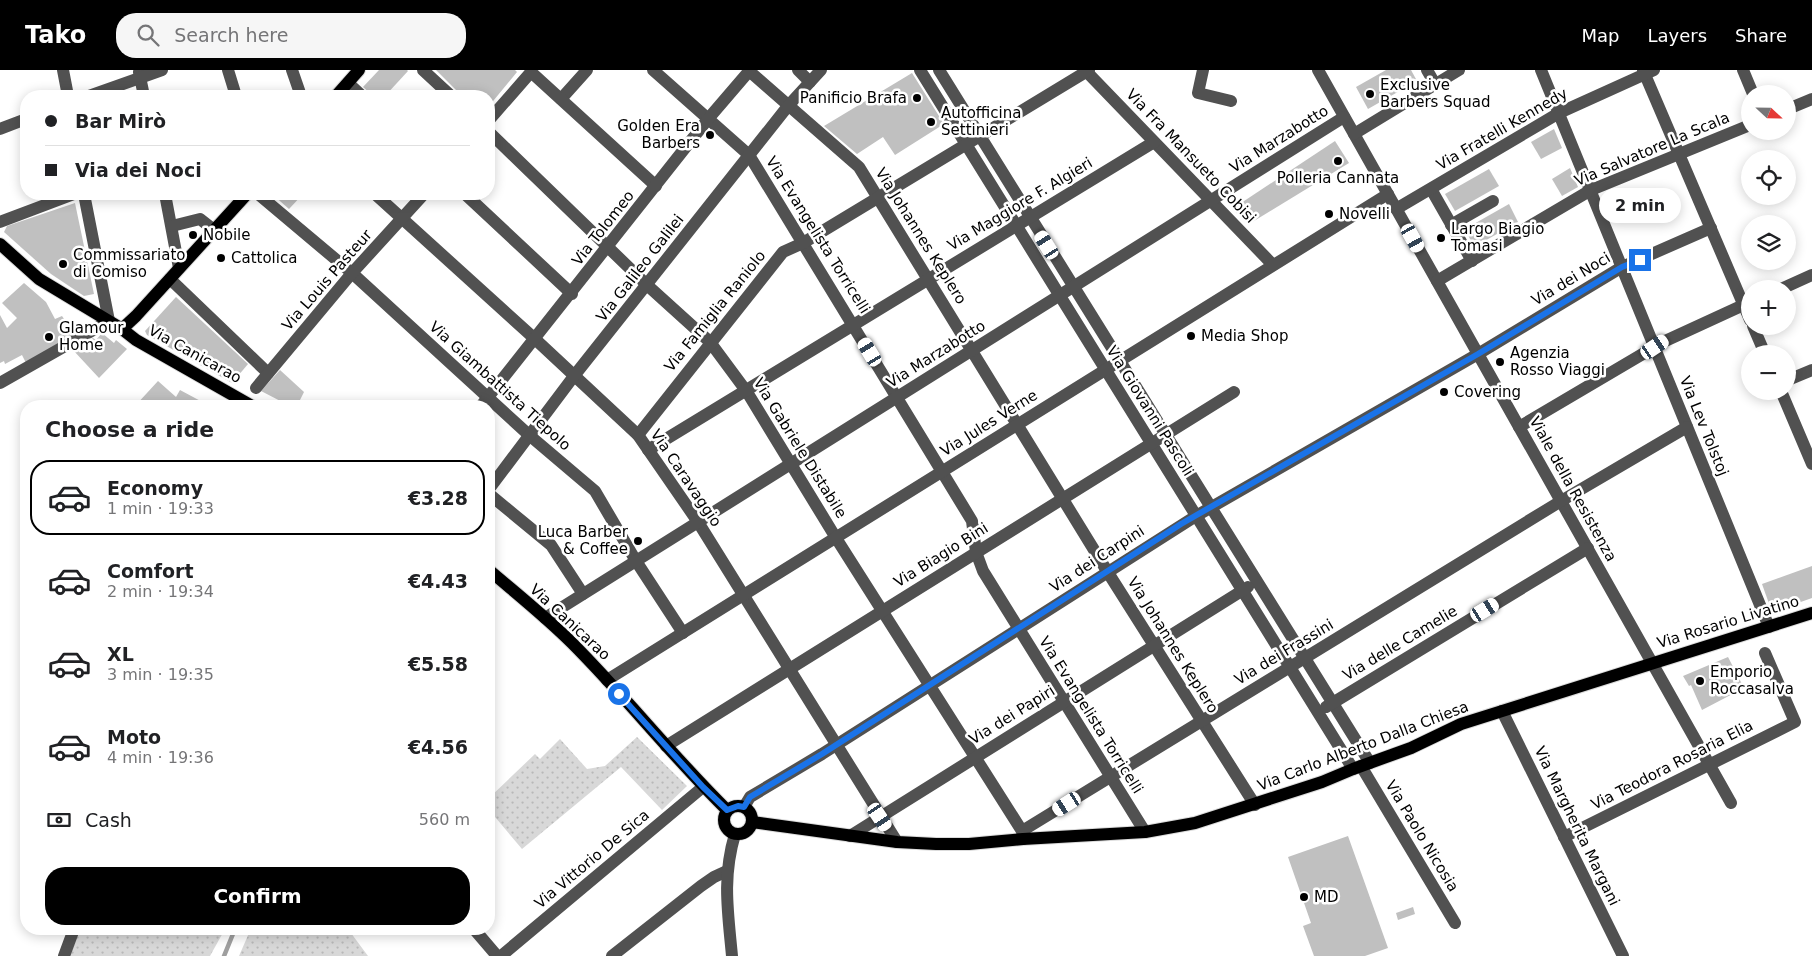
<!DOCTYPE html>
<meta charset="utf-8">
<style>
body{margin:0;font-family:"DejaVu Sans",sans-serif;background:#f6f6f6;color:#202124;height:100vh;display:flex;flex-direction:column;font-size:19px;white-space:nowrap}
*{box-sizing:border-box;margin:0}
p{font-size:16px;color:#757577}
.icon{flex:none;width:28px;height:28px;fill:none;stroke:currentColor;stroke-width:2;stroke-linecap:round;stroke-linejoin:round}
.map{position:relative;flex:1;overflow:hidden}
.sheet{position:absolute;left:20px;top:330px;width:475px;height:535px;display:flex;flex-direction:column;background:#fff;border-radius:20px;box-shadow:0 2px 12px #0003}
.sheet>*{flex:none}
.top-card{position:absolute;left:20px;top:20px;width:475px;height:110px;border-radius:20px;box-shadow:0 2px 12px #0003;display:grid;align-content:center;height:110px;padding:0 25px;background:#fff}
.needle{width:32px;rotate:112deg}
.buttons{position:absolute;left:1741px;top:15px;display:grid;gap:10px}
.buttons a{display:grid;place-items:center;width:55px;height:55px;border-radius:50%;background:#fff;box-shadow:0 2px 12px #0003;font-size:25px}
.end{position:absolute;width:22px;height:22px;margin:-11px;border:6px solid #1a73e8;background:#fff;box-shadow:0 0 0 2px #fff}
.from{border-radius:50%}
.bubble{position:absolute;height:35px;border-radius:18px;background:#fff;box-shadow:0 2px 12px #0003;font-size:16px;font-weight:600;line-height:35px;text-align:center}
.car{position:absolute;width:15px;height:30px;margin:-15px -8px;border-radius:6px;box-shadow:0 0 4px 1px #0007;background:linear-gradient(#fff 24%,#345 0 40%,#fff 0 76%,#345 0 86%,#fff 0)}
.top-card b{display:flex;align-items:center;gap:18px;height:48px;font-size:19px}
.top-card b+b{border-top:1px solid #e0e0e0}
.top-card i{width:12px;height:12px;background:#202124}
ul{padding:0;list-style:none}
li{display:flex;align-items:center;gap:15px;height:75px;margin:0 10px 8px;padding:0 15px;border:2px solid transparent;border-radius:20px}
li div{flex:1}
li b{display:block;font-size:19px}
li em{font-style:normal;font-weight:600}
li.selected{border-color:#000}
li>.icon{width:45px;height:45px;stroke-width:1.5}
h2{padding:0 25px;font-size:22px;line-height:60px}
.pay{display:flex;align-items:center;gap:12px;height:55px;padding:0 25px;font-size:19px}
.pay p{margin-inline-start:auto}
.cta{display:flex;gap:10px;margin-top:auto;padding:10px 25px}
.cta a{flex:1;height:58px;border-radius:20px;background:#000;color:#fff;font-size:20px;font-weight:600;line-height:58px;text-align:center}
header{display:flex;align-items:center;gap:30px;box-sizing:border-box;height:70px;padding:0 25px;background:#000;color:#fff}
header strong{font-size:24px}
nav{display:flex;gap:28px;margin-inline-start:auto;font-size:18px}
.search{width:350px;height:45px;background:#f6f6f6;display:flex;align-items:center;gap:12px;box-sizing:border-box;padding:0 18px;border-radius:20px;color:#757577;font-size:19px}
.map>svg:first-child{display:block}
.grass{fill:url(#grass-dots)}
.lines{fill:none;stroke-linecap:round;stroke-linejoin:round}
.stream{stroke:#9f9f9f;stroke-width:4.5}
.building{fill:#c0c0c0}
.major-casing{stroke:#dbdbdb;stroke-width:14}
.minor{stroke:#515151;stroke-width:12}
.major{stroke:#000;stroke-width:12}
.route{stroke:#1a73e8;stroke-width:6}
.poi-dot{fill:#000;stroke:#fff;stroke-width:2}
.labels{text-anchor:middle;stroke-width:5;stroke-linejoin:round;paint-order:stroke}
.poi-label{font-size:15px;fill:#000;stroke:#fff;text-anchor:start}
.street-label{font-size:15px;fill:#000;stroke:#fff}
</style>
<header>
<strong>Tako</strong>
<div class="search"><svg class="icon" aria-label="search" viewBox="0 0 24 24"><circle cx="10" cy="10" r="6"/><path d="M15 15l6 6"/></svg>Search here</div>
<nav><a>Map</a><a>Layers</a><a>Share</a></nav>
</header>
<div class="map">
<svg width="1812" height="886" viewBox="0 0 1812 886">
<defs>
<pattern id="grass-dots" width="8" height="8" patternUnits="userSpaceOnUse" patternTransform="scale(1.25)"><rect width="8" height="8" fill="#d8d8d8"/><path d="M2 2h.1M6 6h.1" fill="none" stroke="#b8b8b8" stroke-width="1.8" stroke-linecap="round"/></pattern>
</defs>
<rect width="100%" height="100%" fill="#fff"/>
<!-- grass -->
<g class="grass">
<path d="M637,667l50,49 -25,24 -41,-43 -99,82 -32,-38 -1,1v-14l46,-44 5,5 20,-20 27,30 18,-3z"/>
<path d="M80,859h145l-15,27h-140z"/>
<path d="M239,859h109l20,27h-129l10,-23z"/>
</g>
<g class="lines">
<!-- stream -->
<path class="stream" d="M224,886l11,-27"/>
</g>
<!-- building -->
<g class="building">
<path d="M379,0h28l1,1 -23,25h-12l-10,-9z"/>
<path d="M436,0h79l2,2 -28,34v-10h-27z"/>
<path d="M1386,0h25l6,11 -49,28 -12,-22z"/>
<path d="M912,3l32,51 -49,31 -12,-18 -26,17 -33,-28z"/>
<path d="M1554,59l8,19 -21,11 -10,-17z"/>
<path d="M1335,71l14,22 -100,61 -17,-15z"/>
<path d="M1570,98l8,19 -16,9 -10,-17z"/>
<path d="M1489,99l10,17 -44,25 -10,-17z"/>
<path d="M272,124h31l-14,15z"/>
<path d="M75,133l19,91 -10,2 -33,-22 -47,-42 3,-6z"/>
<path d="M1509,134l9,18 -44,25 -9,-18z"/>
<path d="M24,213l22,19 9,17 7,-3 13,19 -49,28 -4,-8 -17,9 -1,-3 -4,2v-48l7,13 10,-10 -15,-15z"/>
<path d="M176,227l72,67 -16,19 -85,-48 -2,-4z"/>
<path d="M102,263l12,10 2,-3 11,9 -28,29 -26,-28 20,-12 3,2z"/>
<path d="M280,300l24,22 -7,14h-7l-29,-15z"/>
<path d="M158,311l18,16 4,-7 28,15 -1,1h-72z"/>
<path d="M1812,496v32l-40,14 -10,-28z"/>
<path d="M1728,587l16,31 -42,22 -11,-25 -2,1 -6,-10z"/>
<path d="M1348,766l40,112 -23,8h-51l-11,-30 8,-3 -23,-66z"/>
<path d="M1413,837l2,7 -17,6 -2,-7z"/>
</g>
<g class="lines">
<!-- major casing -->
<g class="major-casing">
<g id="major">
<path d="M336,26l23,-26"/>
<path d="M0,174l39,35 83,50 14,11 116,66"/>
<path d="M122,259l14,-13 111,-122"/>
<path d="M489,500c28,24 57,47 83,73 54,54 101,114 155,167"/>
<circle cx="738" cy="750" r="14"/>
<path d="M752,752l145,20 39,2h33l54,-5 122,-7 50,-9 127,-41 31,-13 58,-21 50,-24 351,-111"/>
</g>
</g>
<!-- minor -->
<g class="minor">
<path d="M63,0l5,26"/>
<path d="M228,0l8,26"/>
<path d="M292,0l9,26"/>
<path d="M423,0l28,26"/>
<path d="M653,0l96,85 223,366 4,31 7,19 162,261"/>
<path d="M748,0l111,97 248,404 148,234"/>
<path d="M798,0l12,12"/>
<path d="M920,0l433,699"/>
<path d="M939,0l431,693"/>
<path d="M1085,0l188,195"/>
<path d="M1203,0l-5,23 33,8"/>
<path d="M1318,0l413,733"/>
<path d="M1427,0l8,14"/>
<path d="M1541,0l228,557"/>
<path d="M1643,0l107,250"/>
<path d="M1743,0l10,24"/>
<path d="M139,2l5,24"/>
<path d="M348,13l14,13"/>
<path d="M89,26l73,-26"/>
<path d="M561,29l26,-29"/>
<path d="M1788,39l24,-10"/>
<path d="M489,50l42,-48 125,114"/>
<path d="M0,59l26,-10"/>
<path d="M489,62l158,153 63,57 37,50 89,146 186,293 1,8"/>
<path d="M1354,64l105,-64"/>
<path d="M1431,119l41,72"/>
<path d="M165,124l14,74"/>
<path d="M258,124l94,79 177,162 66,56 41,70 47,72"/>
<path d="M375,124l160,145 103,96 60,87 199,320"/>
<path d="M465,124l107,100"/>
<path d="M1396,139l163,-96 95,-43"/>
<path d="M0,152l74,-28"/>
<path d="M1451,155l42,-24"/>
<path d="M172,156l28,-7 14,11"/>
<path d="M170,209l98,94"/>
<path d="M1437,211l154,-91 159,-65"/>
<path d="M1781,219l31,-14"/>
<path d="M1753,256l12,28"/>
<path d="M1788,310l24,-10"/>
<path d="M0,313l109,-62 -25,-127"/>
<path d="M256,318l96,-115 72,-79"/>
<path d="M1781,321l31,73"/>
<path d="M481,336l227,-287 42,-49"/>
<path d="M1519,357l144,-85 87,-40"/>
<path d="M638,365l145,-183 20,-9 286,-173"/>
<path d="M648,380l506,-308"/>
<path d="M489,419l85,-113 214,-270 33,-36"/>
<path d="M489,424l62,51 32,49"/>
<path d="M545,548l799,-501"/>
<path d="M607,610l781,-486"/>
<path d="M1326,637l262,-159"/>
<path d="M1502,641l121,245"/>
<path d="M666,676l568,-354"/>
<path d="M1361,696l94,157"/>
<path d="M744,737l6,-10 72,-43 374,-238 282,-162 144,-87 89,-39"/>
<path d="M1022,761l539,-330 126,-74"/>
<path d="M850,766l398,-249"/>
<path d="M1564,767l231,-115 -30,-69"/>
<path d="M474,859l23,27"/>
<path d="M64,886l10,-27"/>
<path d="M501,886l202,-169"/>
<path d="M612,886l89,-70 13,-9 13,-6"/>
<path d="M732,886c-4,-44 -10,-78 3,-122"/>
</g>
<!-- major -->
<use href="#major" class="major"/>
</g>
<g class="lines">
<!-- route -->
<path class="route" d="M619,624l84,93 24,23 11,-4 6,1 6,-10 72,-43 359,-230 297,-170 144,-87 18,-7"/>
</g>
<!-- markers -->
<g class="poi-dot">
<circle cx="1370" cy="24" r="5"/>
<circle cx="917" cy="28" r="5"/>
<circle cx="931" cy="52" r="5"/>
<circle cx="710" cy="65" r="5"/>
<circle cx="1338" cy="91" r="5"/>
<circle cx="1329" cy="144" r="5"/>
<circle cx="193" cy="165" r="5"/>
<circle cx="1441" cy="168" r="5"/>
<circle cx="221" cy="188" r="5"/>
<circle cx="63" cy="194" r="5"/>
<circle cx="1191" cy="266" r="5"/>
<circle cx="49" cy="267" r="5"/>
<circle cx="1500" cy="292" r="5"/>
<circle cx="1444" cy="322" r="5"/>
<circle cx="638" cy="471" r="5"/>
<circle cx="1700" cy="611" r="5"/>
<circle cx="1304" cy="827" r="5"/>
</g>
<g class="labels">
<!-- poi labels -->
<g class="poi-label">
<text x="1380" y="20">Exclusive<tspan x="1380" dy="17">Barbers Squad</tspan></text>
<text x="907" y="33" text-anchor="end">Panificio Brafa</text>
<text x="941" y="48">Autofficina<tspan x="941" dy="17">Settinieri</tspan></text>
<text x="700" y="61" text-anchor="end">Golden Era<tspan x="700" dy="17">Barbers</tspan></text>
<text x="1338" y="113" text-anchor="middle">Polleria Cannata</text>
<text x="1339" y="149">Novelli</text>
<text x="1451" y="164">Largo Biagio<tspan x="1451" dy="17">Tomasi</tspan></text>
<text x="203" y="170">Nobile</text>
<text x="73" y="190">Commissariato<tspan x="73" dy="17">di Comiso</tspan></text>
<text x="231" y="193">Cattolica</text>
<text x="59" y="263">Glamour<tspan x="59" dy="17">Home</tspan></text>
<text x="1201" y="271">Media Shop</text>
<text x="1510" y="288">Agenzia<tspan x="1510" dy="17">Rosso Viaggi</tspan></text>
<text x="1454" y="327">Covering</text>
<text x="628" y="467" text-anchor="end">Luca Barber<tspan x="628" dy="17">&amp; Coffee</tspan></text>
<text x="1710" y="607">Emporio<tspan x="1710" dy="17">Roccasalva</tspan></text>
<text x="1314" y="832">MD</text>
</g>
<!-- street labels -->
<g class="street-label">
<text transform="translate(1502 59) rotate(-30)" y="5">Via Fratelli Kennedy</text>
<text transform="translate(1279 69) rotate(-32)" y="5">Via Marzabotto</text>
<text transform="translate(1652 79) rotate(-23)" y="5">Via Salvatore La Scala</text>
<text transform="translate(1191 86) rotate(46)" y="5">Via Fra Mansueto Cobisi</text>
<text transform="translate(1020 134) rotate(-31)" y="5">Via Maggiore F. Algieri</text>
<text transform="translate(603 158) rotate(-52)" y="5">Via Tolomeo</text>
<text transform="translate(818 165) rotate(58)" y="5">Via Evangelista Torricelli</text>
<text transform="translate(921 166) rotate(58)" y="5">Via Johannes Keplero</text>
<text transform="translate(640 198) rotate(-52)" y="5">Via Galileo Galilei</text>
<text transform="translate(1571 209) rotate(-31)" y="5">Via dei Noci</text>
<text transform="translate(327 210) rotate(-49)" y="5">Via Louis Pasteur</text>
<text transform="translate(715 241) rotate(-51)" y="5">Via Famiglia Raniolo</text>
<text transform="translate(195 284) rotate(29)" y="5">Via Canicarao</text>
<text transform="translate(936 284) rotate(-32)" y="5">Via Marzabotto</text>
<text transform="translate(500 316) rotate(42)" y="5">Via Giambattista Tiepolo</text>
<text transform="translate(1150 341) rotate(58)" y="5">Via Giovanni Pascoli</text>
<text transform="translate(989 353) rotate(-32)" y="5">Via Jules Verne</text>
<text transform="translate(1704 356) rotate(68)" y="5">Via Lev Tolstoj</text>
<text transform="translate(800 378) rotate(58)" y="5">Via Gabriele Distabile</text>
<text transform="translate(686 408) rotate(56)" y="5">Via Caravaggio</text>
<text transform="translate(1573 419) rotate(61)" y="5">Viale della Resistenza</text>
<text transform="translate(941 485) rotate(-32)" y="5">Via Biagio Bini</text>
<text transform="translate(1097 489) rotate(-33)" y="5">Via dei Carpini</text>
<text transform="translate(570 552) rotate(43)" y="5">Via Canicarao</text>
<text transform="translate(1728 552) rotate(-17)" y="5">Via Rosario Livatino</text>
<text transform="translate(1400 573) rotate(-31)" y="5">Via delle Camelie</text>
<text transform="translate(1173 575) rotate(58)" y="5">Via Johannes Keplero</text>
<text transform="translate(1284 582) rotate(-31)" y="5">Via dei Frassini</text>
<text transform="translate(1012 645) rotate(-32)" y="5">Via dei Papiri</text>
<text transform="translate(1091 645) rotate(58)" y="5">Via Evangelista Torricelli</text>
<text transform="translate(1363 676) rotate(-21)" y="5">Via Carlo Alberto Dalla Chiesa</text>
<text transform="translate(1672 695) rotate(-27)" y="5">Via Teodora Rosaria Elia</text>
<text transform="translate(1577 756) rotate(64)" y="5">Via Margherita Margani</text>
<text transform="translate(1422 766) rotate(59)" y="5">Via Paolo Nicosia</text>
<text transform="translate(592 789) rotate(-40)" y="5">Via Vittorio De Sica</text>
</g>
</g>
</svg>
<div class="buttons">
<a><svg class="needle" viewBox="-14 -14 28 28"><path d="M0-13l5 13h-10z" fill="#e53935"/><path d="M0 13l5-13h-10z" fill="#757577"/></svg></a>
<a><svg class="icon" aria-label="locate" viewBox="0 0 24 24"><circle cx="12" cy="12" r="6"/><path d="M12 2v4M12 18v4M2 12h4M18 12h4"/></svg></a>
<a><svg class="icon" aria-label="layers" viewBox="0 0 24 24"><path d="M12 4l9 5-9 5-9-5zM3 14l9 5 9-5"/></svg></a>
<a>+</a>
<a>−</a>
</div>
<i class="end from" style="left:619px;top:624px"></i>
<i class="end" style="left:1640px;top:190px"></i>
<div class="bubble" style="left:1599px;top:118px;width:82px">2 min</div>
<i class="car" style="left:1413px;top:168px;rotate:151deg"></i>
<i class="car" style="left:1047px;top:175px;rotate:328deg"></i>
<i class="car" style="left:1655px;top:277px;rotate:56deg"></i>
<i class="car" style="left:870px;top:282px;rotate:329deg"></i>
<i class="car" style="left:1485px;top:540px;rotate:59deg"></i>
<i class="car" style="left:1067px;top:734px;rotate:238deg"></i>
<i class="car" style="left:880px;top:747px;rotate:146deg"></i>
<div class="top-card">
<b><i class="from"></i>Bar Mirò</b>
<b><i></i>Via dei Noci</b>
</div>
<section class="sheet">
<h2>Choose a ride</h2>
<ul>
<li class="selected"><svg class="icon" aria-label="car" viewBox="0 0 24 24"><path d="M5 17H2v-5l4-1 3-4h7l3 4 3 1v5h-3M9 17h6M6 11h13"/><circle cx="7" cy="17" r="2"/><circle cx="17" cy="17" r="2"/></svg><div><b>Economy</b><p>1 min · 19:33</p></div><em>€3.28</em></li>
<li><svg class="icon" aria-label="car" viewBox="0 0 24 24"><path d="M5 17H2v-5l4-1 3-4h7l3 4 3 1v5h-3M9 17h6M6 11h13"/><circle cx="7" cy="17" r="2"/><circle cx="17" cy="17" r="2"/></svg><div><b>Comfort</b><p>2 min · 19:34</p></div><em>€4.43</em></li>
<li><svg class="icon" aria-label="car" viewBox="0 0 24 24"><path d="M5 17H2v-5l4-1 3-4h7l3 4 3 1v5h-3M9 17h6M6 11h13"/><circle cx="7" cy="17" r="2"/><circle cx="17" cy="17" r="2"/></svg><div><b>XL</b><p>3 min · 19:35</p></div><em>€5.58</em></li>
<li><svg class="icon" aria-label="car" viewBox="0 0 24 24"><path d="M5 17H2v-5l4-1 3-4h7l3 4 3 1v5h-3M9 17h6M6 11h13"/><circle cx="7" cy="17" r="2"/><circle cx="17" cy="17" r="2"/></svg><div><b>Moto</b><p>4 min · 19:36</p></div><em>€4.56</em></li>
</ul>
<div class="pay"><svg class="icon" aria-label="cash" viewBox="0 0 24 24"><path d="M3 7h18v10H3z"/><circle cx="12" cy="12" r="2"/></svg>Cash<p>560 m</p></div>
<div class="cta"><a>Confirm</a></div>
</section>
</div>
